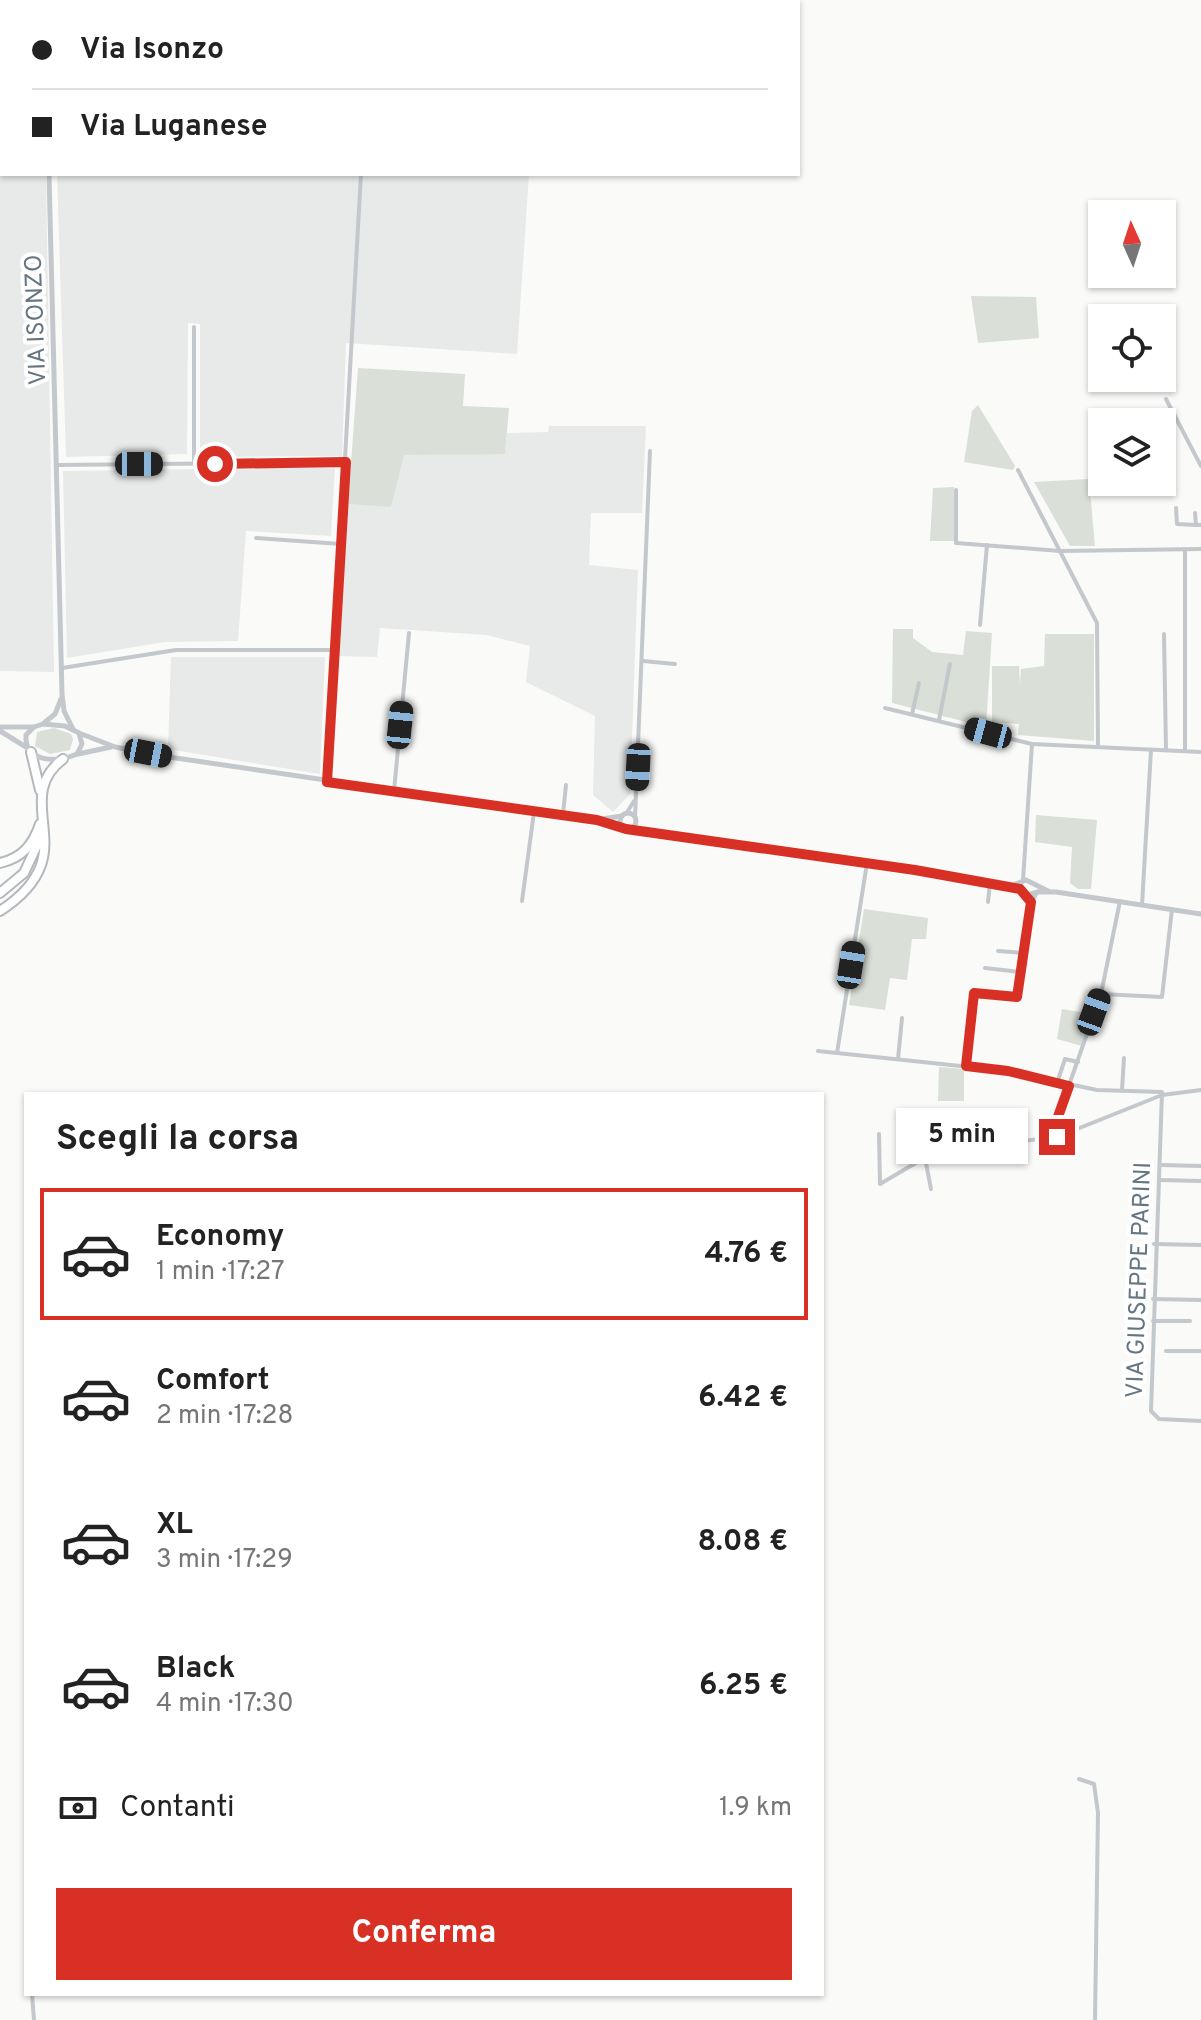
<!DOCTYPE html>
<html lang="it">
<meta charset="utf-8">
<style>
body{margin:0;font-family:Overpass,sans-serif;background:#f6f6f6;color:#222;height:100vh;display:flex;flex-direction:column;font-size:30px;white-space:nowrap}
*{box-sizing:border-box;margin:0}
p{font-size:26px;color:#767676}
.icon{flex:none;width:44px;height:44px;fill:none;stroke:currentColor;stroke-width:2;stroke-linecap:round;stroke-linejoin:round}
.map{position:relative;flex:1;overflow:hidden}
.sheet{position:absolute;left:24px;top:1092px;width:800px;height:904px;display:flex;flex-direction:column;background:#fff;border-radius:0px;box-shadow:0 2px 6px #0004}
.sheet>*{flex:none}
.top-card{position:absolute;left:0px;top:0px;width:800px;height:176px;box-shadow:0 2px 6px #0004;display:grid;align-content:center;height:176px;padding:0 32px;background:#fff}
.needle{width:52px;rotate:357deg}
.tools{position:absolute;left:1088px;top:200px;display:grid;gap:16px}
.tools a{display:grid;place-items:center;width:88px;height:88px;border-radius:0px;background:#fff;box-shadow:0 2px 6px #0004;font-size:40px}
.end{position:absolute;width:36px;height:36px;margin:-18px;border:10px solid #d93025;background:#fff;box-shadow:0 0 0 4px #fff}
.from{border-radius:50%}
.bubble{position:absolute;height:56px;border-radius:0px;background:#fff;box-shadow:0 2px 6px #0004;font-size:26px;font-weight:700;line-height:56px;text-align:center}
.car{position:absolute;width:24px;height:48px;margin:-24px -12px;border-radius:10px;box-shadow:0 0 6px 2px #0007;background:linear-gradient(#222 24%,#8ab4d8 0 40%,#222 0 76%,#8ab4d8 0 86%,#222 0)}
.top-card b{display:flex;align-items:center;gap:28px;height:76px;font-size:30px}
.top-card b+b{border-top:2px solid #e0e0e0}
.top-card i{width:20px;height:20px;background:#222}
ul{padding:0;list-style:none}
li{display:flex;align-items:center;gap:24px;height:132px;margin:0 16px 12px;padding:0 16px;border:4px solid transparent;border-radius:0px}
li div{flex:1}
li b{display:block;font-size:30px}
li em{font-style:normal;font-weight:700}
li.on{border-color:#d93025}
li>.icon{width:72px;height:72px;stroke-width:1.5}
h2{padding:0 32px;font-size:36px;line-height:96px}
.pay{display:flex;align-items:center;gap:20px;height:88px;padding:0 32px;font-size:30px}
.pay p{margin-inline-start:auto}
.primary-button{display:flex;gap:16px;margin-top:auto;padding:16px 32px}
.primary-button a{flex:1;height:92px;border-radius:0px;background:#d93025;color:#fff;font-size:32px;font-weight:700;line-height:92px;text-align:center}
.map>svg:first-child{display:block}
.built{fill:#e8e9e9}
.green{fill:#dadfd7}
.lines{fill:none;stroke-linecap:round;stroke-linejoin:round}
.motorway-casing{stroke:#b4b9bd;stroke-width:12}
.minor{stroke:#c3c8cc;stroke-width:4}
.tertiary{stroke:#c3c8cc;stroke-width:5}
.motorway{stroke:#fff;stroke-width:8}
.route{stroke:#d93025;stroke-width:10}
.labels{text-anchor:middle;stroke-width:8;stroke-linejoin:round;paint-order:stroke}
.street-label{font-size:24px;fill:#657683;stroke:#fff}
</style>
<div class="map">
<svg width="1201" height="2020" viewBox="0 0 1201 2020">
<rect width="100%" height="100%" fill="#fafaf8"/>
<!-- built -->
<g class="built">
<path d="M0,0h46l-44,2v172h44l8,498 -54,-1z"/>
<path d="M57,174h472l-12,180 -171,-11 -4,113 -142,1v-133l-12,-1 -1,131 -121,3z"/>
<path d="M549,426h97l-4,87h-51l-2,52 49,5 -8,224 -17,18 -20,-17 2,-79 -69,-34 4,-36 -43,-11 -107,-7 -3,29 -39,-1 10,-152 43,2 13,-51 101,-2 2,-20 41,-1z"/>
<path d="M335,467l-4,69 -85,-5 -8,110 -73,1 -98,16 -4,-187z"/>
<path d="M171,657h154l-5,117 -152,-25z"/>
</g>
<!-- green -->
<g class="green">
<path d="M971,296l65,1 3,41 -61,5z"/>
<path d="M358,368l107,6 -2,32 46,2 -4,46 -101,1 -13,52 -43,-3z"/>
<path d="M978,405l37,61 -2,4 -49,-8 8,-51z"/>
<path d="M1089,479l6,67h-25l-36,-64z"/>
<path d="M954,487v54h-24l3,-53z"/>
<path d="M893,629h20v9l19,14 31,3 3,-24 26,2 -6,94 -94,-24z"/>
<path d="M1045,634h49v107l-76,-6 1,-11 -27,-2v-56h27l1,19 1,-16 23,-3z"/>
<path d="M54,728l17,6 2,5 -3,11 -20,4 -15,-8 2,-14z"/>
<path d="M1036,815l61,5 -6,69h-13l-8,-6 2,-36 -37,-5z"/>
<path d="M864,909l64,9 -2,21h-14l-5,41 -17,-2 -5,32 -36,-5z"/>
<path d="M1062,1009l29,5 -9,32 -25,-7z"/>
<path d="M939,1067l25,2v32h-26z"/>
</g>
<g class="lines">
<!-- motorway casing -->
<g class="motorway-casing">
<g id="motorway">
<path d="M31,752l9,38"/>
<path d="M0,863c22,-5 33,-18 40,-39"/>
<path d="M0,893l24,-20 16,-34"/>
<path d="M0,911c17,-11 34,-26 41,-46 13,-37 -18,-76 22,-106"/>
</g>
</g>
<!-- minor -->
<g class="minor">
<path d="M1166,399l35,67"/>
<path d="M194,464v-137"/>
<path d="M57,465l289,-3"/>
<path d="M1018,470l79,153 1,124"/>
<path d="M956,490v53l104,8 141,-2"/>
<path d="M1176,508l1,16 19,1"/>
<path d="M1195,513l1,12h5"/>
<path d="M256,538l85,6"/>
<path d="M980,625l7,-80"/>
<path d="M1164,634l2,116"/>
<path d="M643,661l32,3"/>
<path d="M62,668l114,-18h158"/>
<path d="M885,708l147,36 169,8"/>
<path d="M912,714l7,-31"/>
<path d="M939,720l11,-56"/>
<path d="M1185,751v-200"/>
<path d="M327,779l34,-605"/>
<path d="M394,791l15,-158"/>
<path d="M563,814l3,-29"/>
<path d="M626,814l8,-13"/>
<path d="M635,818l15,-367"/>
<path d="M1023,880l9,-136"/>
<path d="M522,901l12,-89"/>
<path d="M988,902l2,-19"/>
<path d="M1142,905l9,-155"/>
<path d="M998,951l25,2"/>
<path d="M985,968l35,4"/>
<path d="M1101,994l61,3 10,-88"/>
<path d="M818,1051l190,20 89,19 65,2 -11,319 8,8 42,2"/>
<path d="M837,1053l30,-190"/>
<path d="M898,1059l4,-41"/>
<path d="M966,1066l8,-73 43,4 13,-91 6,-12"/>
<path d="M1057,1083l8,-24 13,3"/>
<path d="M1122,1090l2,-32"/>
<path d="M879,1134l1,50 56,-33 121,-14 105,-42 39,-5"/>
<path d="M1057,1137l-2,-12 46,-131 19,-93"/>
<path d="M925,1158l6,31"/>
<path d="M913,1165l1,-42"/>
<path d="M1160,1165l41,1"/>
<path d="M1159,1180l42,1"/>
<path d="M1154,1244l47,1"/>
<path d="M1153,1299l48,1"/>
<path d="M1153,1321h37"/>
<path d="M1166,1351h35"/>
<path d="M1079,1779l15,5 4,29 -3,207"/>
<path d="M32,1994l2,26"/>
</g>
<!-- tertiary -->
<g class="tertiary">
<path d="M50,2v-2"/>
<path d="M49,174l13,520 2,17 9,18"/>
<path d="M44,723l11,-9 6,-15"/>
<path d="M43,724l22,2 14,7 3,11 -5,10c-19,9 -53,9 -51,-19l8,-8z"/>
<path d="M0,727h33"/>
<path d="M0,731l26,16"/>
<path d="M79,733l36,14 54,10 428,63 25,7"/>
<path d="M78,754l33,-7"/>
<circle cx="628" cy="821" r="8"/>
<path d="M602,819l20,-3"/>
<path d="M632,828l374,58 21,9 11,-3"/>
<path d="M1011,886l15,-6 22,11"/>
<path d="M1038,892h18l145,22"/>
</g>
<!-- motorway -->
<use href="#motorway" class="motorway"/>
</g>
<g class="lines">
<!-- route -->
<path class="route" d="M215,464l131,-2 -19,320 270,38 29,9 289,41 105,19 11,13 -14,95 -43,-4 -8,73 42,5 61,15 -14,39 2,12"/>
</g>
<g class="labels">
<!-- street labels -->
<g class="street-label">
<text transform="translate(35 320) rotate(-92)" y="8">VIA ISONZO</text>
<text transform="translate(1138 1280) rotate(-88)" y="8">VIA GIUSEPPE PARINI</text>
</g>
</g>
</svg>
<div class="tools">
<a><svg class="needle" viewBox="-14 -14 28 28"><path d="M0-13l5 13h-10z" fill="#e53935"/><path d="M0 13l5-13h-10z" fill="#767676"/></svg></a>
<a><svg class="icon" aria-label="locate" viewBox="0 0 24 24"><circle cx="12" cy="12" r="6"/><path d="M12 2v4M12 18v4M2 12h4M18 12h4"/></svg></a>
<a><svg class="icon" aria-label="layers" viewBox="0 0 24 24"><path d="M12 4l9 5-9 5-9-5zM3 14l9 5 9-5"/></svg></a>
</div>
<i class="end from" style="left:215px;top:464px"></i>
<i class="end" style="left:1057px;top:1137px"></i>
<div class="bubble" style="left:896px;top:1108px;width:132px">5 min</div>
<i class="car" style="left:139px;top:464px;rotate:90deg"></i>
<i class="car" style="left:400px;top:725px;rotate:6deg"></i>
<i class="car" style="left:988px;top:733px;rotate:285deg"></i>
<i class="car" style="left:148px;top:753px;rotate:101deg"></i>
<i class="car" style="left:638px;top:767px;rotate:183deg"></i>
<i class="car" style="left:851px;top:965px;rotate:9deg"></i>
<i class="car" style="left:1094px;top:1012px;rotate:20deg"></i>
<div class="top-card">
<b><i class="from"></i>Via Isonzo</b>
<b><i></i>Via Luganese</b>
</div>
<section class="sheet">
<h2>Scegli la corsa</h2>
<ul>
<li class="on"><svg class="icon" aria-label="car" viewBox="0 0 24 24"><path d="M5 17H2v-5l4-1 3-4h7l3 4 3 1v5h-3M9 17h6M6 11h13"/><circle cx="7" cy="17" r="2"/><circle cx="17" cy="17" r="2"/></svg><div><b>Economy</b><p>1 min · 17:27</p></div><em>4.76 €</em></li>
<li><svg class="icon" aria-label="car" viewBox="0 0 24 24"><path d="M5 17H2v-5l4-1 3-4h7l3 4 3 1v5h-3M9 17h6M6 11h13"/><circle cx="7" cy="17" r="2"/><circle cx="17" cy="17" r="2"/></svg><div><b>Comfort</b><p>2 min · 17:28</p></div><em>6.42 €</em></li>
<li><svg class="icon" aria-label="car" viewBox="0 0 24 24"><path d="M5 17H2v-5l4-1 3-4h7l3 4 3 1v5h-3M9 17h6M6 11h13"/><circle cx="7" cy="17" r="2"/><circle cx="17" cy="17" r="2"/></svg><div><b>XL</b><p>3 min · 17:29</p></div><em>8.08 €</em></li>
<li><svg class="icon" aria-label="car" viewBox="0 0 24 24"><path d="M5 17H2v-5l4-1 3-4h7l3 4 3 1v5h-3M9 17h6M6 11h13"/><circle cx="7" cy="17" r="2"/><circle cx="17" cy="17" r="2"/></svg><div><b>Black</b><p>4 min · 17:30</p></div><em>6.25 €</em></li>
</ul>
<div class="pay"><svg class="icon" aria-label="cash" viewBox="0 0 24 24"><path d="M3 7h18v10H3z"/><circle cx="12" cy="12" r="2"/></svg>Contanti<p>1.9 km</p></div>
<div class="primary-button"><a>Conferma</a></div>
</section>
</div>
